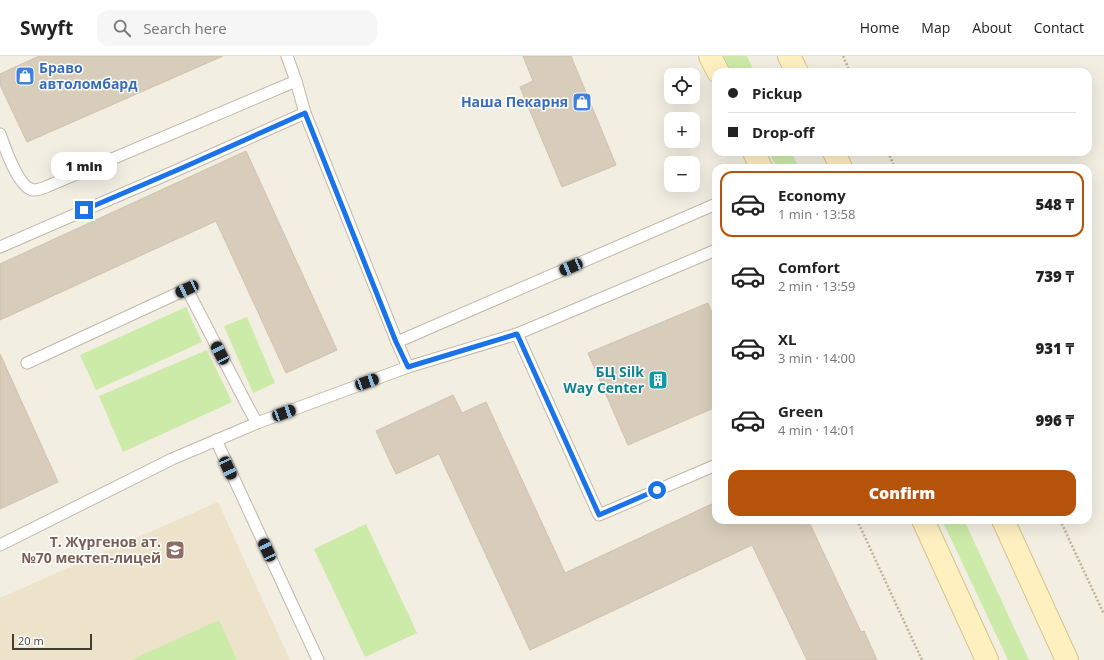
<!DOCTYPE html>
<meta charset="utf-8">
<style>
body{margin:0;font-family:"Open Sans",sans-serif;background:#f6f6f6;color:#222;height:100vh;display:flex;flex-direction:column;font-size:15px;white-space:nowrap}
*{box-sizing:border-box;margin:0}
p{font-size:13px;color:#767676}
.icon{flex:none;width:22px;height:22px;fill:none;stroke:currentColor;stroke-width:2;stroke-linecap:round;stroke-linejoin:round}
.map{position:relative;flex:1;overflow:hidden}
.side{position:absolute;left:712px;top:108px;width:380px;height:360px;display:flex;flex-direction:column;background:#fff;border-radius:12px;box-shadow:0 4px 16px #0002}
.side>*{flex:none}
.top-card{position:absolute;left:712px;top:12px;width:380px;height:88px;border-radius:12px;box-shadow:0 4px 16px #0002;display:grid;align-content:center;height:88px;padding:0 16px;background:#fff}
.buttons{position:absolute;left:664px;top:12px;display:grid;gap:8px}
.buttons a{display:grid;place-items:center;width:36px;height:36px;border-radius:8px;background:#fff;box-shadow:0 4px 16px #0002;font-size:20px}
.scale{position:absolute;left:12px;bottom:10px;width:80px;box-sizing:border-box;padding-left:4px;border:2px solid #443d32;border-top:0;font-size:11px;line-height:14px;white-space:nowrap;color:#443d32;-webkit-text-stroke:3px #fff;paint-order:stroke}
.end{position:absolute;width:18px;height:18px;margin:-9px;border:5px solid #1a73e8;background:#fff;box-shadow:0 0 0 2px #fff}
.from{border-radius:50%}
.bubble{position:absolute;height:28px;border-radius:12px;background:#fff;box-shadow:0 4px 16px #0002;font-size:13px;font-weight:800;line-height:28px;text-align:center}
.car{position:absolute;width:12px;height:24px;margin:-12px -6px;border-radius:5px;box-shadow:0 0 3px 1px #0007;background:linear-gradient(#222 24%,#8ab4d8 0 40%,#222 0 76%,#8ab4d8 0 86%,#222 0)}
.top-card b{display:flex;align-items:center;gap:14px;height:38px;font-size:15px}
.top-card b+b{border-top:1px solid #e0e0e0}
.top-card i{width:10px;height:10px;background:#222}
ul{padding:7px 0 0;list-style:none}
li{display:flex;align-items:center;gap:12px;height:66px;margin:0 8px 6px;padding:0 8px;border:2px solid transparent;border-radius:12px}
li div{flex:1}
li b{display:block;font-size:15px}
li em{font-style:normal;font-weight:800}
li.current{border-color:#b45309}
li>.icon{width:36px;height:36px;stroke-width:1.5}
.action{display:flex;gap:8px;margin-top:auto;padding:8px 16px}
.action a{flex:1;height:46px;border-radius:12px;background:#b45309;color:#fff;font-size:16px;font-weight:800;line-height:46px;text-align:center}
header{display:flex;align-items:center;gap:24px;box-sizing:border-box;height:56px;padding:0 20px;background:#fff;border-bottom:1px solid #e0e0e0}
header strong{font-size:19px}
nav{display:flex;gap:22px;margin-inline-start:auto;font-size:14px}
.search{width:280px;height:36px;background:#f6f6f6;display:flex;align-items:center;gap:10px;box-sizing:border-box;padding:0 14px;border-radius:12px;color:#767676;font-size:15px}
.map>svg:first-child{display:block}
.education{fill:#ede3cb}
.green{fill:#cceaa8}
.building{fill:#d8ccba;stroke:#d0c1aa}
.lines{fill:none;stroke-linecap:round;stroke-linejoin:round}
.service-casing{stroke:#c1b8a8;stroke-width:13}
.secondary-casing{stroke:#d5c38f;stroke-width:24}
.path{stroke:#c1b195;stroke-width:2.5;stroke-dasharray:2 2;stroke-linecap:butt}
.service{stroke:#fff;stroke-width:11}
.secondary{stroke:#fff0c0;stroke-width:22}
.route{stroke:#1a73e8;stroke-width:5}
.labels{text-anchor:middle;stroke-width:3;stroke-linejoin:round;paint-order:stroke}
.shop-label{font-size:14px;font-weight:bold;fill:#366cbe;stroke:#fff;text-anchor:start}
.culture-label{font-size:14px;font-weight:bold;fill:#0d838f;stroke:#fff;text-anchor:end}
.education-label{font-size:14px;font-weight:bold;fill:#785e54;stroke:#fff;text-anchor:end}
</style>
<header>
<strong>Swyft</strong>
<div class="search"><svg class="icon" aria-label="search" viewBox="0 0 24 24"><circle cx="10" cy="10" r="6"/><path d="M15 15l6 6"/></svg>Search here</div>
<nav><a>Home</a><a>Map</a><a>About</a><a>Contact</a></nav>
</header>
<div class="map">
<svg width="1104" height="604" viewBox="0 0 1104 604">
<rect width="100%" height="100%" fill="#f2eee2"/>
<!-- education -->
<path class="education" d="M218,446l72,158h-290v-62z"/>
<!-- green -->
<g class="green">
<path d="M724,0h23l7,16h-23z"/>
<path d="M769,96h22l8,16h-22z"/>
<path d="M186,251l16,35 -106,48 -16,-35z"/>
<path d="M247,261l28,66 -22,10 -29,-67z"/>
<path d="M207,294l25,52 -109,50 -24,-56z"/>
<path d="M942,464h22l65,140h-21z"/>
<path d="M366,468l51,109 -52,24 -51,-108z"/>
<path d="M219,564l18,40h-106z"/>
</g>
<!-- building -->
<g class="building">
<path d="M39,0h184l-196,86 -27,-57v-11z"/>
<path d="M523,0h48l45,109 -54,22 -42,-100 13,-6z"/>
<path d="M246,95l91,199 -51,23 -70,-152 -216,99v-56z"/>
<path d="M708,247l8,19v85l-88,38 -40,-92z"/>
<path d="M0,298l58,128 -58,27z"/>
<path d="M453,339l9,18 24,-11 79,171 151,-71v18h92l53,112 3,-1 13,29h-70l-55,-115 -222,105 -91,-196 -43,20 -20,-43z"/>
</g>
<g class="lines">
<!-- service casing -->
<g class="service-casing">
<g id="service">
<path d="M296,25l9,32"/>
<path d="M0,78c5,14 18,53 33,56 5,0 11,-2 15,-4l248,-105 -9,-25"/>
<path d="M0,191l182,-79 123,-55 92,229 11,25"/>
<path d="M517,278l82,181 117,-50"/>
<path d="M397,286l319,-138"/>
<path d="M27,307l160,-74 60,116 10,18"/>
<path d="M216,384l102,220"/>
<path d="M0,489l172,-86 85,-36 151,-56 109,-33 199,-84"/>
</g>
</g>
<!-- secondary casing -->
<g class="secondary-casing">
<g id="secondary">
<path d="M710,0l8,16"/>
<path d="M789,0l8,16"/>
<path d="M754,96l7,16"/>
<path d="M834,96l7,16"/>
<path d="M923,464l64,140"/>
<path d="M1003,464l64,140"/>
</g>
</g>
<!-- path -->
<g class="path">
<path d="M843,0l7,16"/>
<path d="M888,96l7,16"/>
<path d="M857,464l65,140"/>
<path d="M1060,464l44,94"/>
</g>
<!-- service -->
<use href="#service" class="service"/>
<!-- secondary -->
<use href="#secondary" class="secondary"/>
</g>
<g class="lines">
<!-- route -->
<path class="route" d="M84,154l98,-42 123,-55 91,229 12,25 109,-33 82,181 58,-25"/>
</g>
<!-- icons -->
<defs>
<g id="shop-square" transform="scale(1)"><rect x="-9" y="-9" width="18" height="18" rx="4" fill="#3f7fe0" stroke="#fff"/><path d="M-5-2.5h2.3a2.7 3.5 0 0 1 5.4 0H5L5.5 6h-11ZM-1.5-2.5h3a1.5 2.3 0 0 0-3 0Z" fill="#fff"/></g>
<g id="building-square" transform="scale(1)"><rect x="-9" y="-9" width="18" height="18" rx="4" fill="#0f9aa8" stroke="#fff"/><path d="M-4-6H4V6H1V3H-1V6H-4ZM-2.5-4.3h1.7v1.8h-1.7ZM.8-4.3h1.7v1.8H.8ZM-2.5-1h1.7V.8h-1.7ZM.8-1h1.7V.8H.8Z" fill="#fff"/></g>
<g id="school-square" transform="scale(1)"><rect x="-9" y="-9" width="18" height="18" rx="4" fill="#8d6e63" stroke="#fff"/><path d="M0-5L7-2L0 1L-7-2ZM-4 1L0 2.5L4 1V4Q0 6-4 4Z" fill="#fff"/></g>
</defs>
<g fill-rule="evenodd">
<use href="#shop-square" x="25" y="20"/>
<use href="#shop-square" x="582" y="46"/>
<use href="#building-square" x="658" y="324"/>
<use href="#school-square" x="175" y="494"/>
</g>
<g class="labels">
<!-- shop labels -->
<g class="shop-label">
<text x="39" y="17">Браво<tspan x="39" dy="16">автоломбард</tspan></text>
<text x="568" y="51" text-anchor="end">Наша Пекарня</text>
</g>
<!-- culture labels -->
<g class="culture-label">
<text x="644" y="321">БЦ Silk<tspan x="644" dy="16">Way Center</tspan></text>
</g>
<!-- education labels -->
<g class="education-label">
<text x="161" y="491">Т. Жүргенов ат.<tspan x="161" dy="16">№70 мектеп-лицей</tspan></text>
</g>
</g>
</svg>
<div class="buttons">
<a><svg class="icon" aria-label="locate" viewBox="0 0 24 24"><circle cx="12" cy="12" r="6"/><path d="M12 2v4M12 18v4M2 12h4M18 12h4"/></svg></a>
<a>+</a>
<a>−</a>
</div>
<div class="scale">20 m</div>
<i class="end from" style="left:657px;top:434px"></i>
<i class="end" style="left:84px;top:154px"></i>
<div class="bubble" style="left:51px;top:96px;width:66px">1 min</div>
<i class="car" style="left:571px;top:211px;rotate:247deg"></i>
<i class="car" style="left:187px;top:233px;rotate:245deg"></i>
<i class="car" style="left:220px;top:297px;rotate:333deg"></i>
<i class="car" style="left:367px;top:326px;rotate:70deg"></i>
<i class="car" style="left:284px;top:357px;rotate:70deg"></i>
<i class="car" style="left:228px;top:412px;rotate:155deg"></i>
<i class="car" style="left:267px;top:494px;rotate:335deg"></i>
<div class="top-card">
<b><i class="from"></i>Pickup</b>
<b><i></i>Drop-off</b>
</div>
<section class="side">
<ul>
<li class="current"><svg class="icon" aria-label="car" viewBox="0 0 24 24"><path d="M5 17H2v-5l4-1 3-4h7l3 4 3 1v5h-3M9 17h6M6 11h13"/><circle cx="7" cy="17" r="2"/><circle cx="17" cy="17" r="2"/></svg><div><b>Economy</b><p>1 min · 13:58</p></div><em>548 ₸</em></li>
<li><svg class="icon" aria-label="car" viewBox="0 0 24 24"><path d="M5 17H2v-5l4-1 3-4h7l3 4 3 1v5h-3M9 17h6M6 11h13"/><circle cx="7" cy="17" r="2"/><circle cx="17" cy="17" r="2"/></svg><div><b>Comfort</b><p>2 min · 13:59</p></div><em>739 ₸</em></li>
<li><svg class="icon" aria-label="car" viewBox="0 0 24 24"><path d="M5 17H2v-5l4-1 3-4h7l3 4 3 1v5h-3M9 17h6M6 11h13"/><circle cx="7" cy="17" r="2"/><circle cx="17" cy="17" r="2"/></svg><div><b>XL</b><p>3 min · 14:00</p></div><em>931 ₸</em></li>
<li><svg class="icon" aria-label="car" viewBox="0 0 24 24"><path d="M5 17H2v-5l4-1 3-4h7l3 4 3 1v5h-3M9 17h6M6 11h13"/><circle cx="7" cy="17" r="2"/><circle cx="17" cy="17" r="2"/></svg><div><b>Green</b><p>4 min · 14:01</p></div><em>996 ₸</em></li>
</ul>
<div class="action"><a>Confirm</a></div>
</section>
</div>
